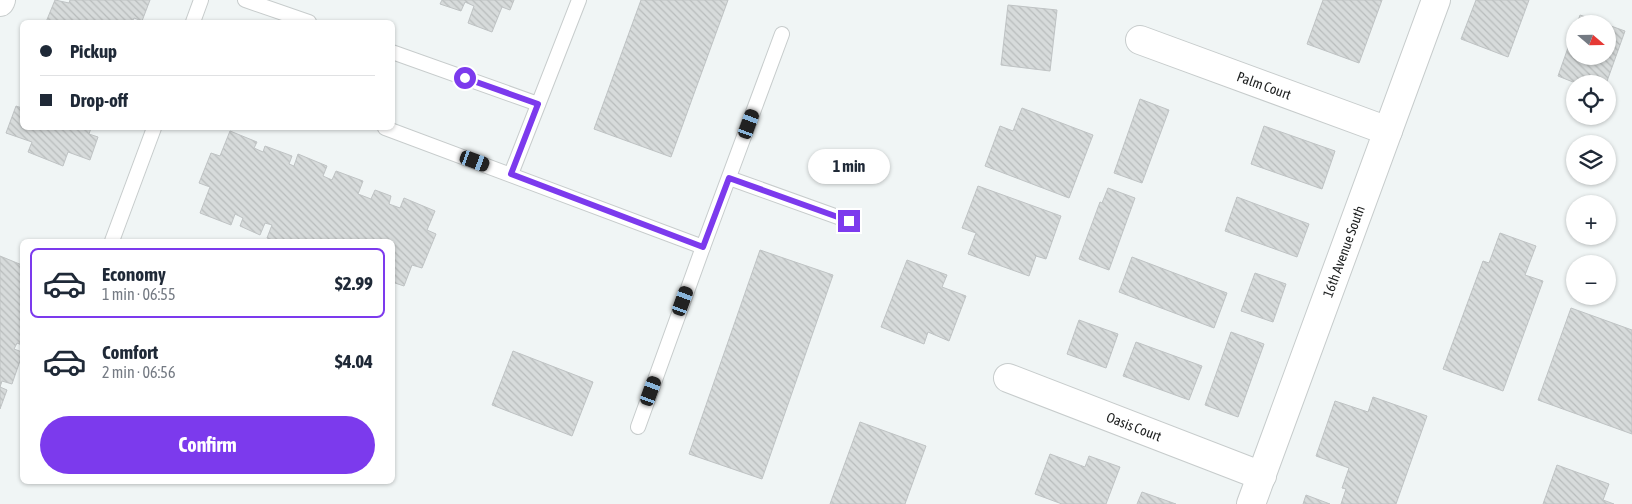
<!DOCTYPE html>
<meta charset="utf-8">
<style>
body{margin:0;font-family:"Asap Condensed",sans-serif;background:#f6f6f7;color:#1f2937;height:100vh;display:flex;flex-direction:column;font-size:19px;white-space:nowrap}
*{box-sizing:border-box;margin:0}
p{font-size:16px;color:#747a83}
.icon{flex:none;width:28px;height:28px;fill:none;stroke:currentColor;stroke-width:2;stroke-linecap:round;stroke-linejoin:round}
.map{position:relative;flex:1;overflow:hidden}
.sheet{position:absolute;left:20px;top:239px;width:375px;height:245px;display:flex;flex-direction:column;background:#fff;border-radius:8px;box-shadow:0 1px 4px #0004}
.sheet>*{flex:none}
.hud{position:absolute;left:20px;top:20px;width:375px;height:110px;border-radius:8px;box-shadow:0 1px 4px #0004;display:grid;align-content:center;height:110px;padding:0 20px;background:#fff}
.needle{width:32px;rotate:110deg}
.tools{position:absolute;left:1566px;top:15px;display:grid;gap:10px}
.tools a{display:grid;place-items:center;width:50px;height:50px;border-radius:50%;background:#fff;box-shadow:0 1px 4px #0004;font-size:25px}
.end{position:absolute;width:22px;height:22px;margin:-11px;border:6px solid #7c3aed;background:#fff;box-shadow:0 0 0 2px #fff}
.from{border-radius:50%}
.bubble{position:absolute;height:35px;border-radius:18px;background:#fff;box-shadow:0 1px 4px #0004;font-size:16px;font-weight:700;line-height:35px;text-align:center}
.car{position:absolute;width:15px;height:30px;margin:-15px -8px;border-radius:6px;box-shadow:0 0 4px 1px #0007;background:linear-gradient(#222 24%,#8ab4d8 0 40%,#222 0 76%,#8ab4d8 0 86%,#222 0)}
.hud b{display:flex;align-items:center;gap:18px;height:48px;font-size:19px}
.hud b+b{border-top:1px solid #e0e1e3}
.hud i{width:12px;height:12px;background:#1f2937}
ul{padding:9px 0 0;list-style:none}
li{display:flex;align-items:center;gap:15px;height:70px;margin:0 10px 8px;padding:0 10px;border:2px solid transparent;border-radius:8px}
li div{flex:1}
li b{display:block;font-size:19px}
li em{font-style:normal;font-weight:700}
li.active{border-color:#7c3aed}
li>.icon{width:45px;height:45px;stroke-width:1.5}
.primary-button{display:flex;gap:10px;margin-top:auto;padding:10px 20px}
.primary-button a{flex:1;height:58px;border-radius:30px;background:#7c3aed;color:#fff;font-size:20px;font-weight:700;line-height:58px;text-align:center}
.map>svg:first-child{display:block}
.building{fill:url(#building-back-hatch);stroke:#bfc3c4}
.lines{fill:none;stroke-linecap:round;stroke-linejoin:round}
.lane-casing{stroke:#c7cccc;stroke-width:16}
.street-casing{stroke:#c7cccc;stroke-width:30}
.lane{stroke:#fff;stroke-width:14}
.street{stroke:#fff;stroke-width:28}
.route{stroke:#7c3aed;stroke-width:6}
.labels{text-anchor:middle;stroke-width:4;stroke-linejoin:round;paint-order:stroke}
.street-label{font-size:14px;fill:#1d1f1f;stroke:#f0f5f5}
</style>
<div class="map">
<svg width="1632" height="504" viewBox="0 0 1632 504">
<defs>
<pattern id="building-back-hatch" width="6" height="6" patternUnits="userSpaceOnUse" patternTransform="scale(1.25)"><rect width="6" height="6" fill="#d7dbdb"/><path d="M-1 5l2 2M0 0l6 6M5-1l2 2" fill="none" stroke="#b8bcbc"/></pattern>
</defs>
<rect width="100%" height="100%" fill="#f0f5f5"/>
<!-- building -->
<g class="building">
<path d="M55,0l14,3 1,-3h80l-8,21 -8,-3 -2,4h-86z"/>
<path d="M442,0h72l-4,10 -8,-3 -10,25 -24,-9 6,-17 -9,-4 -4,9 -21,-7z"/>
<path d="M641,0h87l-57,157 -77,-28z"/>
<path d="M1323,0h59l-23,63 -52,-19z"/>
<path d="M1476,0h53l-21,57 -47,-18z"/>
<path d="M1008,5l49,5 -7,61 -49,-6z"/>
<path d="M1580,15l25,9h-28z"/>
<path d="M1608,25l17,6 -19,53h-28l-20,-8 17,-48v28h33z"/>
<path d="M1140,99l29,11 -27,73 -28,-10z"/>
<path d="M16,106l6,2v20h69l-2,6 9,3 -8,23 -22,-8 -5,14 -35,-14 4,-10 -26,-9z"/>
<path d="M1022,108l71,27 -24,63 -84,-32 15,-40 13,5z"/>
<path d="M1264,126l71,25 -13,38 -71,-25z"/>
<path d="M230,131l27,11 -3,6 9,4 2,-6 27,10 -3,8 5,2 4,-12 29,12 -4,10 9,4 4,-9 27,10 -5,13 13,5 4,-9 16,6 -2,8 11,4 4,-10 31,13 -8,19 9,4 -14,34 -10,-3 -8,21 -12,-4v-41h-116l-9,-3 5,-13 -7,-2 -5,12 -20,-9 3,-8 -8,-4 -4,11 -31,-12 10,-26 -11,-4 12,-30 9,3z"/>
<path d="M978,186l83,30 -15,43 -10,-3 -7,20 -61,-22 8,-21 -14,-5z"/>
<path d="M1108,188l27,10 -26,72 -30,-11 21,-57 2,1z"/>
<path d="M1237,197l72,27 -12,33 -72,-26z"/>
<path d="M1500,233l36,13 -11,29 18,6 -40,110 -60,-22 40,-108 6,2z"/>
<path d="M760,250l73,25 -71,204 -73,-25z"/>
<path d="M0,256l22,9v80l-5,-2 -3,6 8,3v3l-10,29 -10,-3 -2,6z"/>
<path d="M1132,257l95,36 -13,35 -95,-36z"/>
<path d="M907,260l40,15 -5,12 24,9 -17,45 -21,-9 -4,12 -43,-17z"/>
<path d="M1255,273l31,11 -13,38 -32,-11z"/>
<path d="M1571,308l61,22v104l-94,-34z"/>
<path d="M1079,320l39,14 -12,34 -39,-14z"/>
<path d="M1231,332l33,12 -26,73 -33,-12z"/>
<path d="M1136,342l66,24 -13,34 -66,-24z"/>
<path d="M513,351l80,31 -21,54 -80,-31z"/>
<path d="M0,387l7,3 -7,19z"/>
<path d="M1373,397l54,19 -31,88h-55l5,-15 -4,-1 7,-20 -33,-12 19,-55 33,11z"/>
<path d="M860,422l66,24 -21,58h-75z"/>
<path d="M1050,454l35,13 4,-11 31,11 -14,37h-44l-27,-10z"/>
<path d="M1557,465l52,19 -6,16 11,4h-71z"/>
<path d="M1142,492l34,12h-39z"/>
<path d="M1306,495l24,9h-27z"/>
</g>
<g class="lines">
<!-- lane casing -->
<g class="lane-casing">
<g id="lane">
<path d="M245,0l64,22"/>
<path d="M193,22l8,-22"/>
<path d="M392,52l146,52"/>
<path d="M385,128l318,119 -65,180"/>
<path d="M511,174l68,-174"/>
<path d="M729,178l120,43"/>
<path d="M112,241l42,-113"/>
<path d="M703,247l79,-213"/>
</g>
</g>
<!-- street casing -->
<g class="street-casing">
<g id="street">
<path d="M0,2l1,-2"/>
<path id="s1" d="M1140,40l248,91"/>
<path id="s2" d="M1008,378l254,98"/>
<path id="s3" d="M1251,504l185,-504"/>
</g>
</g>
<!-- lane -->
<use href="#lane" class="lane"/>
<!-- street -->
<use href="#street" class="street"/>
</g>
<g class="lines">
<!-- route -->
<path class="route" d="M465,78l73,26 -27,70 192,73 26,-69 120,43"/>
</g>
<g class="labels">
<!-- street labels -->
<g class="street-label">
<text dy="5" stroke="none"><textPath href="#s1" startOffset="132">Palm Court</textPath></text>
<text dy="5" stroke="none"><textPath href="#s3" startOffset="269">16th Avenue South</textPath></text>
<text dy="5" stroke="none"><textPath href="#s2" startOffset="135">Oasis Court</textPath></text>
</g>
</g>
</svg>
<div class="tools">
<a><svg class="needle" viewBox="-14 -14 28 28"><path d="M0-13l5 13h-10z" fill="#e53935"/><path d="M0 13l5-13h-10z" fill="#747a83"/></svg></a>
<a><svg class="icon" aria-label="locate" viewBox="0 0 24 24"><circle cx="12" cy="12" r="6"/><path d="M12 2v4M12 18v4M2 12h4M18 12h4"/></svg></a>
<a><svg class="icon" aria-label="layers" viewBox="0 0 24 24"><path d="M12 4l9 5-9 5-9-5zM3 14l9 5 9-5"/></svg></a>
<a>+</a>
<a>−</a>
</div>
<i class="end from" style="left:465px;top:78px"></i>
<i class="end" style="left:849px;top:221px"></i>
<div class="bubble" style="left:808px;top:149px;width:82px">1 min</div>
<i class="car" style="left:749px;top:124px;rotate:20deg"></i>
<i class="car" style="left:475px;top:161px;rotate:110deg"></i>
<i class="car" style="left:683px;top:301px;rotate:20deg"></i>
<i class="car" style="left:651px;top:391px;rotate:20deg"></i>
<div class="hud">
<b><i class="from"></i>Pickup</b>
<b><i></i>Drop-off</b>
</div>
<section class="sheet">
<ul>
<li class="active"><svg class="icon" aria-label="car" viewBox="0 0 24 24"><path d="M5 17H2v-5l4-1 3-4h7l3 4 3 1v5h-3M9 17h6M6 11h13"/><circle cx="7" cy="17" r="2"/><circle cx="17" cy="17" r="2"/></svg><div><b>Economy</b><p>1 min · 06:55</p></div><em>$2.99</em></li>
<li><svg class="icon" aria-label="car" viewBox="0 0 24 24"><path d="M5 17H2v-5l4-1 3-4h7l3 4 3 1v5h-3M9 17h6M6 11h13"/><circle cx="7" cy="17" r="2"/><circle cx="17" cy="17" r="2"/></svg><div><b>Comfort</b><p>2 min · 06:56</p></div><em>$4.04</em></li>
</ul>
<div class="primary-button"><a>Confirm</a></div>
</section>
</div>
